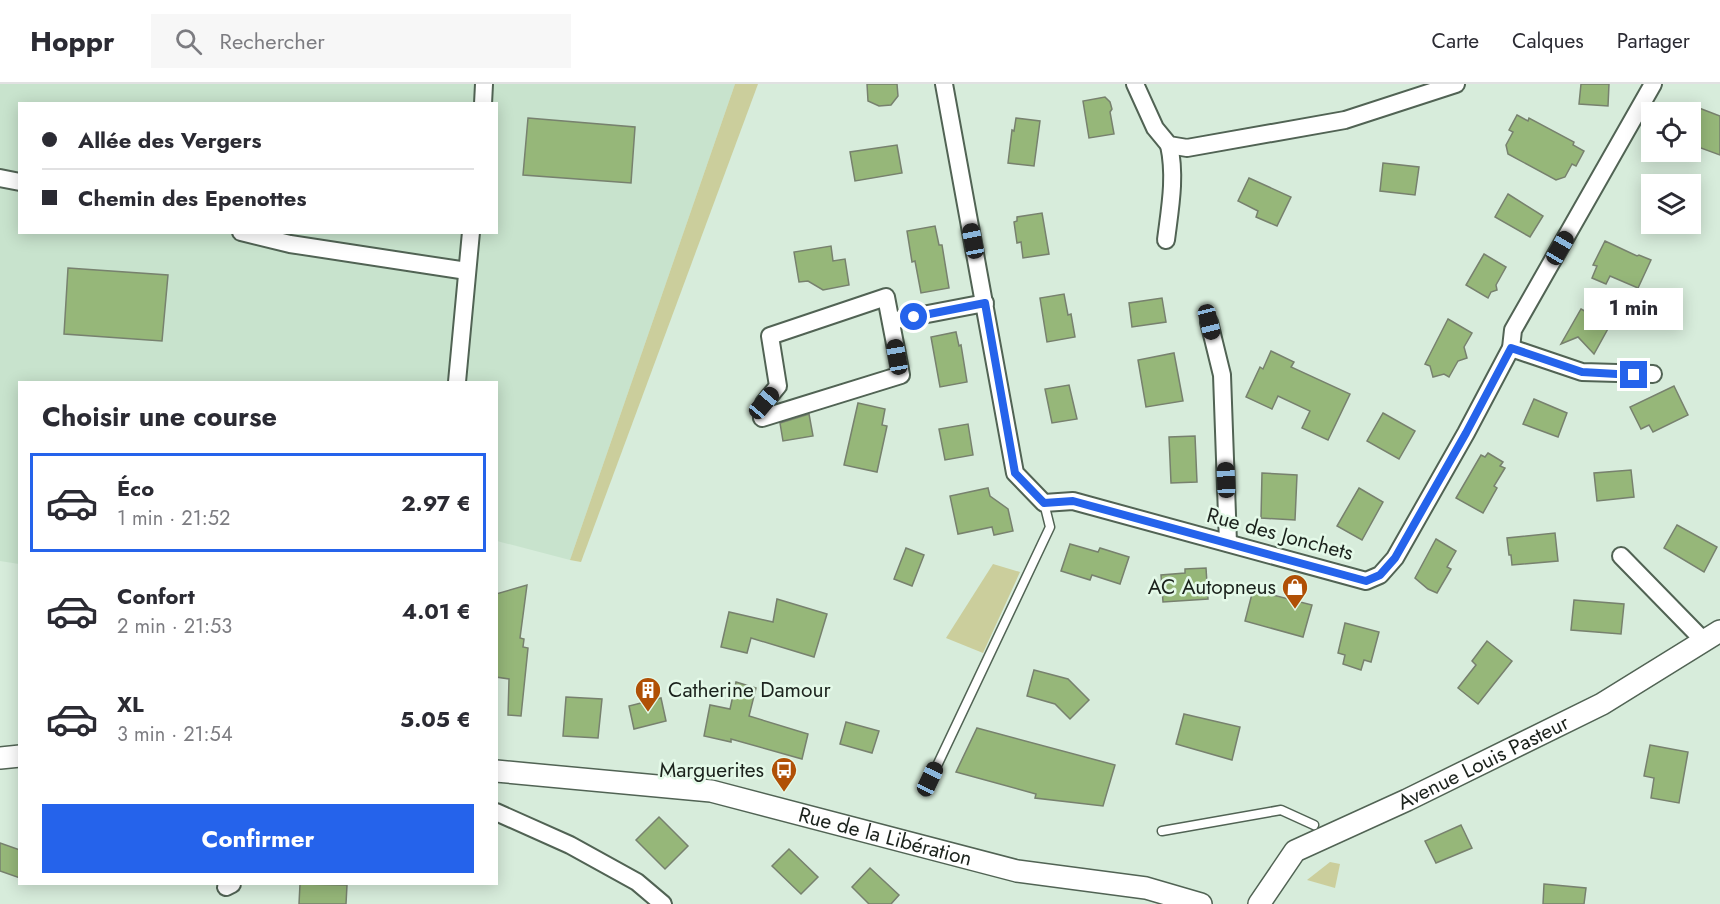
<!DOCTYPE html>
<html lang="fr">
<meta charset="utf-8">
<style>
body{margin:0;font-family:Jost,sans-serif;background:#f7f7f7;color:#2b2b33;height:100vh;display:flex;flex-direction:column;font-size:22px;white-space:nowrap}
*{box-sizing:border-box;margin:0}
p{font-size:20px;color:#7c7c81}
.icon{flex:none;width:33px;height:33px;fill:none;stroke:currentColor;stroke-width:2;stroke-linecap:round;stroke-linejoin:round}
.map{position:relative;flex:1;overflow:hidden}
.sheet{position:absolute;left:18px;top:297px;width:480px;height:504px;display:flex;flex-direction:column;background:#fff;border-radius:0px;box-shadow:0 3px 15px #0003}
.sheet>*{flex:none}
.guide{position:absolute;left:18px;top:18px;width:480px;height:132px;border-radius:0px;box-shadow:0 3px 15px #0003;display:grid;align-content:center;height:132px;padding:0 24px;background:#fff}
.fabs{position:absolute;left:1641px;top:18px;display:grid;gap:12px}
.fabs a{display:grid;place-items:center;width:60px;height:60px;border-radius:0px;background:#fff;box-shadow:0 3px 15px #0003;font-size:30px}
.end{position:absolute;width:27px;height:27px;margin:-14px;border:8px solid #2563eb;background:#fff;box-shadow:0 0 0 3px #fff}
.from{border-radius:50%}
.bubble{position:absolute;height:42px;border-radius:0px;background:#fff;box-shadow:0 3px 15px #0003;font-size:20px;font-weight:700;line-height:42px;text-align:center}
.car{position:absolute;width:18px;height:36px;margin:-18px -9px;border-radius:8px;box-shadow:0 0 4px 2px #0007;background:linear-gradient(#222 24%,#8ab4d8 0 40%,#222 0 76%,#8ab4d8 0 86%,#222 0)}
.guide b{display:flex;align-items:center;gap:21px;height:57px;font-size:22px}
.guide b+b{border-top:2px solid #e1e1e2}
.guide i{width:15px;height:15px;background:#2b2b33}
ul{padding:0;list-style:none}
li{display:flex;align-items:center;gap:18px;height:99px;margin:0 12px 9px;padding:0 12px;border:3px solid transparent;border-radius:0px}
li div{flex:1}
li b{display:block;font-size:22px}
li em{font-style:normal;font-weight:700}
li.selected{border-color:#2563eb}
li>.icon{width:54px;height:54px;stroke-width:1.5}
h2{padding:0 24px;font-size:27px;line-height:72px}
.cta{display:flex;gap:12px;margin-top:auto;padding:12px 24px}
.cta a{flex:1;height:69px;border-radius:0px;background:#2563eb;color:#fff;font-size:24px;font-weight:700;line-height:69px;text-align:center}
header{display:flex;align-items:center;gap:36px;box-sizing:border-box;height:84px;padding:0 30px;background:#fff;border-bottom:2px solid #e1e1e2}
header strong{font-size:28px}
nav{display:flex;gap:33px;margin-inline-start:auto;font-size:21px}
.search{width:420px;height:54px;background:#f7f7f7;display:flex;align-items:center;gap:15px;box-sizing:border-box;padding:0 21px;border-radius:0px;color:#7c7c81;font-size:22px}
.map>svg:first-child{display:block}
.built{fill:#c8e3cd;fill-rule:evenodd}
.green{fill:#cbce9c}
.building{fill:#96b779;stroke:#77816e;stroke-width:1.5}
.lines{fill:none;stroke-linecap:round;stroke-linejoin:round}
.service-casing{stroke:#516354;stroke-width:11}
.minor-casing{stroke:#516354;stroke-width:20}
.tertiary-casing{stroke:#516354;stroke-width:24}
.service{stroke:#fff;stroke-width:8}
.minor{stroke:#fff;stroke-width:16}
.tertiary{stroke:#fff;stroke-width:21}
.route{stroke:#2563eb;stroke-width:8}
.labels{text-anchor:middle;stroke-width:5;stroke-linejoin:round;paint-order:stroke}
.street-label{font-size:21px;fill:#1b221c;stroke:#e4f9e8}
.poi-label{font-size:21px;fill:#1b221c;stroke:#e4f9e8;text-anchor:end}
</style>
<header>
<strong>Hoppr</strong>
<div class="search"><svg class="icon" aria-label="search" viewBox="0 0 24 24"><circle cx="10" cy="10" r="6"/><path d="M15 15l6 6"/></svg>Rechercher</div>
<nav><a>Carte</a><a>Calques</a><a>Partager</a></nav>
</header>
<div class="map">
<svg width="1720" height="820" viewBox="0 0 1720 820">
<rect width="100%" height="100%" fill="#d7ecdb"/>
<!-- built -->
<path class="built" d="M0,0h735l-165,476 -73,-19 -1,-159h-476l-1,182 -19,-3zM20,20h476v128h-476z"/>
<!-- green -->
<g class="green">
<path d="M735,0h23l-177,478 -11,-2z"/>
<path d="M993,480l27,8 -37,81 -37,-15z"/>
<path d="M1330,778l10,2 -5,24 -28,-8z"/>
</g>
<!-- building -->
<g class="building">
<path d="M867,0h30l1,12 -7,9 -12,1 -11,-5z"/>
<path d="M1581,0h28l-1,22 -29,-2z"/>
<path d="M1105,13l5,5 2,7 -2,3 4,22 -25,4 -6,-37z"/>
<path d="M1699,24l21,8v39l-30,-11v-13z"/>
<path d="M1517,31l11,6 1,-3 45,24 -1,3 11,6 -8,15 -4,-2 -7,13 -9,3 -48,-26 -2,-9 7,-13 -4,-2z"/>
<path d="M528,34l107,9 -4,56 -108,-8z"/>
<path d="M1016,34l24,3 -6,45 -26,-3 4,-33 2,1z"/>
<path d="M897,61l5,28 -47,8 -5,-29z"/>
<path d="M1383,79l36,4 -4,28 -35,-4z"/>
<path d="M1249,94l42,19 -14,29 -21,-9 2,-6 -20,-10z"/>
<path d="M1508,110l35,22 -13,21 -35,-20z"/>
<path d="M1042,129l7,41 -26,4 -2,-16 -4,1 -3,-21 3,-1v-4z"/>
<path d="M935,142l4,19h3l7,43 -28,5 -6,-32 -3,1 -5,-31z"/>
<path d="M1605,157l32,15 2,-1 12,5 -13,28 -28,-12 -4,8 -14,-6 5,-12 -4,-1z"/>
<path d="M831,162l2,15 12,-2 4,26 -26,5 -15,-9 -9,1 -5,-30z"/>
<path d="M1484,170l22,13 -10,18 1,5 -6,2 -3,6 -22,-13z"/>
<path d="M68,184l100,7 -6,66 -98,-7z"/>
<path d="M1064,210l4,21 3,-1 4,23 -28,5 -7,-44z"/>
<path d="M1162,214l4,24 -34,5 -3,-24z"/>
<path d="M1581,225l29,16 -16,29 -16,-17 -17,7z"/>
<path d="M1448,235l24,14 -8,14 3,11 -9,3 -9,16 -5,-3 -11,3 -3,-11 -5,-2z"/>
<path d="M956,248l3,14 2,-1 6,37 -27,5 -9,-50z"/>
<path d="M1271,267l23,11 -3,5 59,27 -22,46 -26,-12 8,-17 -32,-15 -6,13 -26,-12 14,-30 3,2z"/>
<path d="M1174,269l9,48 -37,6 -8,-47z"/>
<path d="M1069,301l8,34 -25,4 -7,-34z"/>
<path d="M1674,302l14,29 -35,17 -4,-7 -8,4 -11,-22z"/>
<path d="M1534,315l33,14 -9,24 -35,-13z"/>
<path d="M858,319l27,6 -3,16 5,1 -10,46 -33,-7z"/>
<path d="M1383,329l32,18 -16,28 -32,-18z"/>
<path d="M809,330l4,22 -30,5 -3,-18z"/>
<path d="M968,340l5,31 -28,5 -6,-31z"/>
<path d="M1195,352l2,46 -26,1 -2,-46z"/>
<path d="M1488,369l15,9 -3,4 5,2 -11,18 3,2 -14,25 -27,-15 25,-43 4,2z"/>
<path d="M1631,386l3,27 -37,4 -3,-28z"/>
<path d="M1262,389l35,2 -2,45 -34,-2z"/>
<path d="M988,404l2,8 18,13 5,22 -19,4 -2,-8 -34,7 -8,-38z"/>
<path d="M1359,404l24,14 -21,38 -25,-14z"/>
<path d="M1677,441l40,22 -13,25 -40,-24z"/>
<path d="M1555,449l3,28 -46,4 -1,-10h-2l-2,-17z"/>
<path d="M1436,455l20,12 -9,16 4,2 -14,24 -9,-4 -13,-11z"/>
<path d="M1070,460l28,8 2,-4 29,9 -9,27 -28,-9 -2,5 -29,-9z"/>
<path d="M906,464l18,7 -12,31 -18,-7z"/>
<path d="M1206,484l2,31 -45,3 -2,-27 24,-2v-4z"/>
<path d="M527,501l-7,53 4,1 -1,8 5,1 -7,68 -13,-1 1,-36 -13,-2v-83z"/>
<path d="M1253,506l59,15 -9,32 -58,-16z"/>
<path d="M777,515l50,15 -13,43 -63,-19 -4,15 -26,-6 8,-35 44,10z"/>
<path d="M1574,516l50,4 -3,30 -50,-4z"/>
<path d="M1345,539l34,9 -8,30 -7,-2 -3,10 -18,-6 2,-9 -7,-2z"/>
<path d="M1487,557l25,20 -34,43 -20,-16 18,-23 -4,-4z"/>
<path d="M1034,586l34,9 21,21 -19,19 -15,-15 -28,-8z"/>
<path d="M736,598l20,6 -7,28 59,18 -6,25 -71,-20v3l-27,-6 6,-31 20,4z"/>
<path d="M566,613l36,2 -4,39 -35,-2z"/>
<path d="M661,614l5,23 -32,8 -5,-23z"/>
<path d="M1184,630l56,13 -8,33 -56,-16z"/>
<path d="M846,638l33,9 -7,22 -32,-9z"/>
<path d="M977,644l138,37 -12,41 -68,-8 1,-4 -80,-22z"/>
<path d="M1650,661l38,7 -9,51 -28,-5 3,-20 -10,-2z"/>
<path d="M659,733l29,29 -23,23 -29,-29z"/>
<path d="M1461,741l11,23 -36,15 -11,-22z"/>
<path d="M0,759l20,7v28l-20,-7z"/>
<path d="M789,765l29,28 -17,17 -29,-28z"/>
<path d="M870,784l29,27 -8,9h-22l-17,-17z"/>
<path d="M300,800l47,1 -1,19h-47z"/>
<path d="M1544,800l42,4 -2,16h-41z"/>
</g>
<g class="lines">
<!-- service casing -->
<g class="service-casing">
<g id="service">
<path d="M925,707l125,-264 -6,-24"/>
<path d="M1162,747l119,-21 33,15"/>
</g>
</g>
<!-- minor casing -->
<g class="minor-casing">
<g id="minor">
<path d="M944,0l71,389 29,30 29,-2 293,80 14,-6 15,-17 71,-125 45,-85 2,-18 140,-246"/>
<path d="M1135,0l20,44 14,17 18,3 158,-28 111,-36"/>
<path d="M483,20l1,-20"/>
<path d="M0,94l20,4"/>
<path d="M241,148l49,12 177,27"/>
<path d="M1166,156c4,-32 10,-63 3,-95"/>
<path d="M886,213l15,78 -139,43 2,-15 14,-17 -8,-50z"/>
<path d="M891,237l94,-18"/>
<path d="M1209,238l13,53 6,168"/>
<path d="M1511,264l71,24 71,2"/>
<path d="M457,298l14,-150"/>
<path d="M1621,472l83,85"/>
<path d="M496,728l74,33 67,37 26,22"/>
<path d="M226,803l6,-3"/>
</g>
</g>
<!-- tertiary casing -->
<g class="tertiary-casing">
<g id="tertiary">
<path d="M0,674l20,-2"/>
<path id="s1" d="M496,687l215,20 306,80 129,17 55,16"/>
<path id="s2" d="M1259,820l36,-53 112,-51 195,-96 118,-73"/>
</g>
</g>
<!-- service -->
<use href="#service" class="service"/>
<!-- minor -->
<use href="#minor" class="minor"/>
<!-- tertiary -->
<use href="#tertiary" class="tertiary"/>
</g>
<g class="lines">
<!-- route -->
<path class="route" d="M914,233l71,-14 30,170 29,30 29,-2 293,80 14,-6 15,-17 71,-125 45,-85 71,24 52,3"/>
</g>
<!-- icons -->
<defs>
<g id="shop-pin" transform="scale(1.35)"><path d="M0 17L-7.5 6A9.5 9.5 0 1 1 7.5 6Z" fill="#b05006" stroke="#e4f9e8"/><path d="M-5-2.5h2.3a2.7 3.5 0 0 1 5.4 0H5L5.5 6h-11ZM-1.5-2.5h3a1.5 2.3 0 0 0-3 0Z" fill="#fff"/></g>
<g id="building-pin" transform="scale(1.35)"><path d="M0 17L-7.5 6A9.5 9.5 0 1 1 7.5 6Z" fill="#b05006" stroke="#e4f9e8"/><path d="M-4-6H4V6H1V3H-1V6H-4ZM-2.5-4.3h1.7v1.8h-1.7ZM.8-4.3h1.7v1.8H.8ZM-2.5-1h1.7V.8h-1.7ZM.8-1h1.7V.8H.8Z" fill="#fff"/></g>
<g id="bus-pin" transform="scale(1.35)"><path d="M0 17L-7.5 6A9.5 9.5 0 1 1 7.5 6Z" fill="#b05006" stroke="#e4f9e8"/><path d="M-5-6H5V4H4V6H2V4H-2V6H-4V4H-5ZM-3.5-4V0h7V-4ZM-3.5 1.2v1.5H-2V1.2ZM2 1.2v1.5H3.5V1.2Z" fill="#fff"/></g>
</defs>
<g fill-rule="evenodd">
<use href="#shop-pin" x="1295" y="503"/>
<use href="#building-pin" x="648" y="606"/>
<use href="#bus-pin" x="784" y="686"/>
</g>
<g class="labels">
<!-- street labels -->
<g class="street-label">
<text transform="translate(1280 450) rotate(15)" y="7">Rue des Jonchets</text>
<text dy="7" stroke="none"><textPath href="#s2" startOffset="272">Avenue Louis Pasteur</textPath></text>
<text dy="7" stroke="none"><textPath href="#s1" startOffset="396">Rue de la Libération</textPath></text>
</g>
<!-- poi labels -->
<g class="poi-label">
<text x="1276" y="510">AC Autopneus</text>
<text x="668" y="613" text-anchor="start">Catherine Damour</text>
<text x="764" y="693">Marguerites</text>
</g>
</g>
</svg>
<div class="fabs">
<a><svg class="icon" aria-label="locate" viewBox="0 0 24 24"><circle cx="12" cy="12" r="6"/><path d="M12 2v4M12 18v4M2 12h4M18 12h4"/></svg></a>
<a><svg class="icon" aria-label="layers" viewBox="0 0 24 24"><path d="M12 4l9 5-9 5-9-5zM3 14l9 5 9-5"/></svg></a>
</div>
<i class="end from" style="left:914px;top:233px"></i>
<i class="end" style="left:1634px;top:291px"></i>
<div class="bubble" style="left:1584px;top:204px;width:99px">1 min</div>
<i class="car" style="left:973px;top:157px;rotate:349deg"></i>
<i class="car" style="left:1560px;top:164px;rotate:30deg"></i>
<i class="car" style="left:1209px;top:238px;rotate:166deg"></i>
<i class="car" style="left:897px;top:273px;rotate:350deg"></i>
<i class="car" style="left:764px;top:319px;rotate:40deg"></i>
<i class="car" style="left:1226px;top:396px;rotate:358deg"></i>
<i class="car" style="left:930px;top:695px;rotate:25deg"></i>
<div class="guide">
<b><i class="from"></i>Allée des Vergers</b>
<b><i></i>Chemin des Epenottes</b>
</div>
<section class="sheet">
<h2>Choisir une course</h2>
<ul>
<li class="selected"><svg class="icon" aria-label="car" viewBox="0 0 24 24"><path d="M5 17H2v-5l4-1 3-4h7l3 4 3 1v5h-3M9 17h6M6 11h13"/><circle cx="7" cy="17" r="2"/><circle cx="17" cy="17" r="2"/></svg><div><b>Éco</b><p>1 min · 21:52</p></div><em>2.97 €</em></li>
<li><svg class="icon" aria-label="car" viewBox="0 0 24 24"><path d="M5 17H2v-5l4-1 3-4h7l3 4 3 1v5h-3M9 17h6M6 11h13"/><circle cx="7" cy="17" r="2"/><circle cx="17" cy="17" r="2"/></svg><div><b>Confort</b><p>2 min · 21:53</p></div><em>4.01 €</em></li>
<li><svg class="icon" aria-label="car" viewBox="0 0 24 24"><path d="M5 17H2v-5l4-1 3-4h7l3 4 3 1v5h-3M9 17h6M6 11h13"/><circle cx="7" cy="17" r="2"/><circle cx="17" cy="17" r="2"/></svg><div><b>XL</b><p>3 min · 21:54</p></div><em>5.05 €</em></li>
</ul>
<div class="cta"><a>Confirmer</a></div>
</section>
</div>
